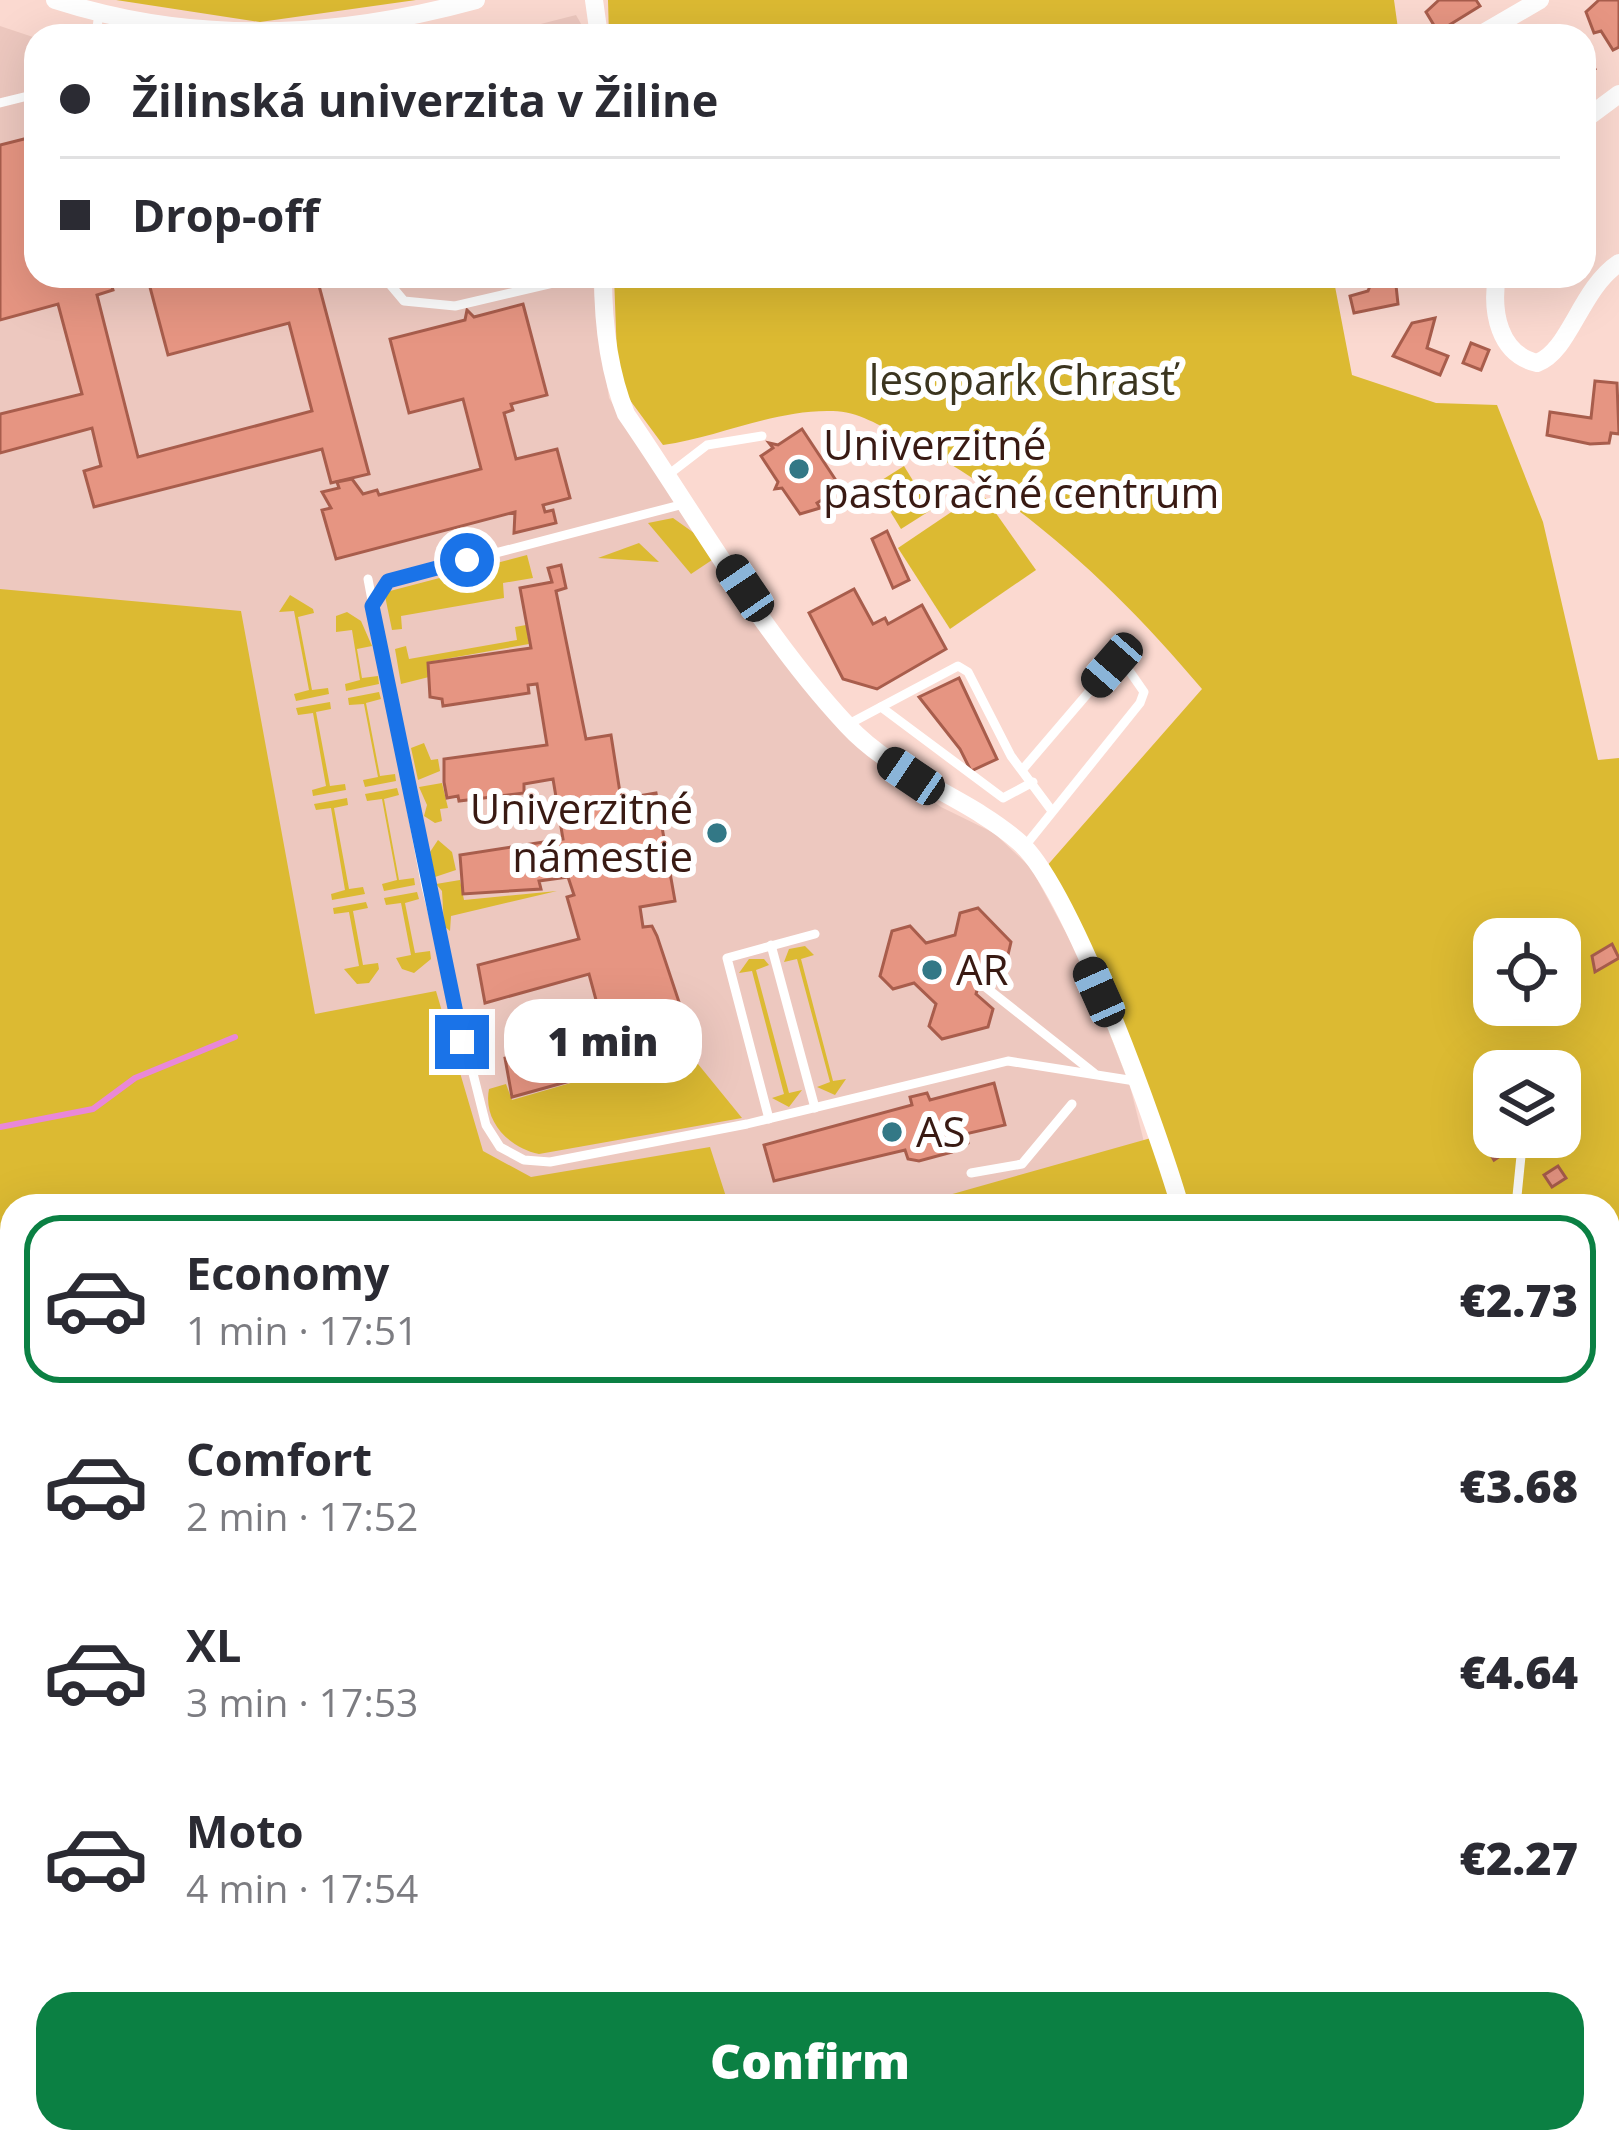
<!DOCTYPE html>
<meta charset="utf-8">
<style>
body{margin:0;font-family:"Open Sans",sans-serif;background:#f7f7f7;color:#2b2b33;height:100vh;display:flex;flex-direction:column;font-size:45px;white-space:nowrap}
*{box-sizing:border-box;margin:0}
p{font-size:39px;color:#7c7c81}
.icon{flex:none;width:66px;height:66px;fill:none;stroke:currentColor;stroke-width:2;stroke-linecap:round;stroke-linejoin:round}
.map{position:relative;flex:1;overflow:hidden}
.panel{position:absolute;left:0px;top:1194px;width:1620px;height:960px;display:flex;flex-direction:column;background:#fff;border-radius:36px 36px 0 0;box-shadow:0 12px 48px #0002}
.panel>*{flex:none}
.top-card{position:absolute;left:24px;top:24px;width:1572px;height:264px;border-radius:36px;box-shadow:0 12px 48px #0002;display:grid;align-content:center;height:264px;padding:0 36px;background:#fff}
.tools{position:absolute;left:1473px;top:918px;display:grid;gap:24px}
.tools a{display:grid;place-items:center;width:108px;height:108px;border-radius:24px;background:#fff;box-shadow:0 12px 48px #0002;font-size:60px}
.end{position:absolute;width:54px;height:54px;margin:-27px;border:15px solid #1a73e8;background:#fff;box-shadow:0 0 0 6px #fff}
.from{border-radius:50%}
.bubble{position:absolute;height:84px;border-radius:36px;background:#fff;box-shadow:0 12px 48px #0002;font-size:39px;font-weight:800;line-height:84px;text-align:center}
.car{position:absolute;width:36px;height:72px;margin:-36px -18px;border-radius:15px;box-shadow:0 0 9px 3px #0007;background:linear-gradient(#222 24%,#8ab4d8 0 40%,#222 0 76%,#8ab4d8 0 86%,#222 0)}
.top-card b{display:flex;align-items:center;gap:42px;height:114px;font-size:45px}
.top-card b+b{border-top:3px solid #e1e1e2}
.top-card i{width:30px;height:30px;background:#2b2b33}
ul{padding:21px 0 0;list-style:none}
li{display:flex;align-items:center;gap:36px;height:168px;margin:0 24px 18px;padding:0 12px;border:6px solid transparent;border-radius:36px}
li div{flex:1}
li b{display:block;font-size:45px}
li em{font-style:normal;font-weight:800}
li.active{border-color:#0b8043}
li>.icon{width:108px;height:108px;stroke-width:1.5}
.action{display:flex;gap:24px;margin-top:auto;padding:24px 36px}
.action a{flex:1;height:138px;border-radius:36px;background:#0b8043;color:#fff;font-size:48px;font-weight:800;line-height:138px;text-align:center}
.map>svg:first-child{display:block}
.built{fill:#edc8bf}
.green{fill:#dcba32;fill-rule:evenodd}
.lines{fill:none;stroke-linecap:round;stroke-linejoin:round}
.stream{stroke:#e988d8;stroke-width:6}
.building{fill:#e69582;stroke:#a85d4c;stroke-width:3}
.service{stroke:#fff;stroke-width:9}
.minor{stroke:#fff;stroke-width:18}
.route{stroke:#1a73e8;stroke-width:15}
.poi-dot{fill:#337886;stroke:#fff;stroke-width:4.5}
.labels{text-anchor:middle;stroke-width:12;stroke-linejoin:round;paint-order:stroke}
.park-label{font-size:42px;fill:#3b351f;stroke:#fff}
.poi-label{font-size:42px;fill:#391a13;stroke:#fff;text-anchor:start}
</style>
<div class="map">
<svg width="1619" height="2154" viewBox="0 0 1619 2154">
<rect width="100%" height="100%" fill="#fbd9d0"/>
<!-- built -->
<g class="built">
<path d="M576,15l12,21h-92l29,-8z"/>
<path d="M0,26l36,12v238h556l17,122 115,178 -7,7 20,12 20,33 96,114 88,65 53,26 37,35 47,87 47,111 35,140h-717l-277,-123 -166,-476z"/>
<path d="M1608,1628l11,8v518h-150l3,-12h136z"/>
</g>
<!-- green -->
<g class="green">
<path d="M116,0h300l-156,22z"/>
<path d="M608,0h786l5,36h-790z"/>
<path d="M614,276h719l19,99 84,28 61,2 46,117 55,238 21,-2v1032l-11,3v-587h-698l241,-68 -106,-270 157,-179c-85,-101 -183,-193 -301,-252 -20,-11 -44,-26 -68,-26 -57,-2 -114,26 -170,34l-45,-61zM1494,939h66v66h-66zM1494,1071h66v66h-66z"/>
<path d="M904,466l27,44 -30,19 -27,-44z"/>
<path d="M981,492l55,78 -86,59 -52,-81z"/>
<path d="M673,518l21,15 18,27 -21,14 -43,-51z"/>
<path d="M639,543l20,19 -61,-4z"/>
<path d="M527,555l6,23 -30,5 1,15 -103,18 1,13 -10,1 -7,-34 5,-5z"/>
<path d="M0,589l241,22 74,403 121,-23 47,160 48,26 179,-30 19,59h-717v788l-12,-18z"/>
<path d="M290,595l23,14 1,4 -16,4 14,73 16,-2 1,6 -33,7 -2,-7 15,-4 -15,-79 -15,1z"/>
<path d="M347,612l14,9 11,25 -15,3 5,29 16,-2 1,8 -33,7 -1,-7 15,-4 -8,-50 -16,2v-16z"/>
<path d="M526,625l3,19 -101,18 1,15 -28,7 -6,-35 11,-3 3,13 108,-19 -2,-13z"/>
<path d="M379,692l2,7 -15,4 14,73 15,-2 1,7 -31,6 -2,-7 15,-3 -14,-73 -15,1 -1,-7z"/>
<path d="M330,702l1,7 -15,3 14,74 15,-2 1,6 -33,6 -1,-6 14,-4 -13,-73 -15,2 -2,-7z"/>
<path d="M424,743l7,17 7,-1 2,12 -22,9 -7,-32z"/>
<path d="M442,783l6,25 -8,1 2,12 -7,2 -11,-7 3,-11 -8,-18z"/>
<path d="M397,788l2,7 -15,4 15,81 15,-2 1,7 -31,6 -2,-7 15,-4 -15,-81 -15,2 -2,-7z"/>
<path d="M347,798l1,7 -14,3 15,81 14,-2 2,7 -33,6 -1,-6 14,-4 -14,-82 -15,2 -2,-6z"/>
<path d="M438,840l14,12 4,18 -21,7 -5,-25z"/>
<path d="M460,880l4,20 93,-9 -106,25 -1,15 -6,-5 -2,-35 -6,-7z"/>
<path d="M417,892l2,7 -14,4 10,50 15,-2 1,8 -17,14 -12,-4 -6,-11 15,-3 -10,-52 -15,2 -2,-7z"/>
<path d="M366,902l2,6 -15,3 10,54 15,-2 1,6 -10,14 -12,1 -13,-15 15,-3 -10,-54 -15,2 -1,-6z"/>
<path d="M805,946l9,9 -13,4 32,122 13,-2 -11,16 -18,-8 13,-5 -33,-123 -13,3 5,-13z"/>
<path d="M749,959h15l5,6 -13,5 33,123 13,-3 -13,17 -17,-9 12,-4 -32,-123 -13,2z"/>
<path d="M650,1060l6,17 42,-13 44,54 -203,36c-32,-7 -56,-34 -50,-65l17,-5 6,16z"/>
<path d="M111,2142h1356l-2,12h-1346z"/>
</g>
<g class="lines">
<!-- stream -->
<path class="stream" d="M0,1127l93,-18 42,-31 100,-41"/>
</g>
<!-- building -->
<g class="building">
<path d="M1439,0h37l4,6 -42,26 -12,-20z"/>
<path d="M1599,0h20v47l-6,3 -12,-19 -7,2 -8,-21z"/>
<path d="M1586,52l9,17 -11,7v-23z"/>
<path d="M36,136v140h73l4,14 -16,5 41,162 174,-46 -23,-88 -121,32 -21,-79h151l1,7 18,-5 52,196 -38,9 -9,-34 -228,58 -10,-36 17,-5 -9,-38 -92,25v-39l82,-20 -24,-90 -58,16v-175z"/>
<path d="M1374,276h21l3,28 -44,9 -4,-17 18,-5z"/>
<path d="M523,304l24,91 -36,9 2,6 -9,3 12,46 41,-10 13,49 -27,7 2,7 8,-2 3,13 -42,10 1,-21 -179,47 -14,-49 9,-2 -9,-16 17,-4 -2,-6 15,-3 11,15 14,-4 2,5 102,-26 -18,-70 -54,14 -19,-74 75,-19 2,-10 7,7z"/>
<path d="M1435,318l-8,30 21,8 -8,19 -47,-19 19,-33z"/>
<path d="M1471,343l18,7 -8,20 -18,-7z"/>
<path d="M1595,381l22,2 2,51 -8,-1 -2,10 -19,1 -43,-9 3,-23 41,6z"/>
<path d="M802,429l39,59 -24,15 3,5 -20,6 -18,-26 -7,1 3,-7 -17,-26 12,-8 -4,-5 9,2z"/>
<path d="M887,531l22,49 -16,8 -21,-49z"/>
<path d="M561,565l5,23 -10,3 30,148 25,-4 10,64 35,-6 19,108 -35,6 3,20 9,-1 5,10 41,123 -41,16 -8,-22 -12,4 2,5 -127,35 -7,-39 100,-25 -16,-59 -104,29 -7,-38 101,-26 -12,-42 7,-2 -6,-18 -29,4 2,8 -78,5 -3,-39 103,-16 -10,-60 -29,5v9l-65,8 -1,-5 -11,2 -3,-16v-23l103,-14 -10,-61 -9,1 1,8 -86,13 -1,-7 -12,-2 -2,-34 103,-15 -11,-60 32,-6 -4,-14z"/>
<path d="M854,589l19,35 12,-6 3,6 34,-19 24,44 -69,40 -34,-10 -34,-66z"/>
<path d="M959,678l38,81 -26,12 -11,-22 -41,-52z"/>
<path d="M978,908l33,34 -4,17 -23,5 -8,30 17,15 -5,18 -46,12 -13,-13 7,-22 -22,-21 -21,6 -13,-13 12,-45 18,-5 16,17 29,-8 5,-22z"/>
<path d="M1612,944l7,14 -24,14 -3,-16z"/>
<path d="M1571,991l8,13 -20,11 -7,-10h8v-8z"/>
<path d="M994,1083l11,42 -40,9 3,9 -16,9 -33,9 -11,-2 -3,-9 -131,31 -10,-36 148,-40 -2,-8 17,-4 3,7z"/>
<path d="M1498,1139l8,13 -12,8 -8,-14z"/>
<path d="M1558,1166l8,12 -14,9 -8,-12z"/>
<path d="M1619,1875v31l-11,3v-31z"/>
<path d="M1619,1927v115l-11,3v-115z"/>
<path d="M12,2082v29l-5,4 -7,-9v-14z"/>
<path d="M1619,2127v27h-104l46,-12h47v-12z"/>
<path d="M10,2141l11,13h-21z"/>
<path d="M36,2142h36l-15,12h-17l-7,-9z"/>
</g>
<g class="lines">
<!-- service -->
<g class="service">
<path d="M96,36l3,-24"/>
<path d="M0,103l36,-9"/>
<path d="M383,276l21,25 51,5 128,-30"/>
<path d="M298,277l6,-1"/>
<path d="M668,475l39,-30 55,-9"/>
<path d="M368,579l58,308 60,238 14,22 24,13 26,2 197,-38 261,-63 127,20"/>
<path d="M374,601l14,-20 296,-77"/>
<path d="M881,707l122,91 30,-16"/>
<path d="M847,725l111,-59 10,6 43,84 41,55"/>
<path d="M1023,769l89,-104 16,4 16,23 -4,11 -115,143"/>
<path d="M771,945l44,163"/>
<path d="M979,982l115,91"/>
<path d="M769,1119l-42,-161 88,-24"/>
<path d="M971,1173l51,-9 50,-60"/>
<path d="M1516,1206l6,-60"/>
<path d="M1608,1297l11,9"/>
<path d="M1608,1869l11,-3"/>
<path d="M1608,2069l11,-3"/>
</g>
<!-- minor -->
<g class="minor">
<path d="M55,0c139,45 283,38 421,0"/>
<path d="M594,0l5,36"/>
<path d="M1478,36l62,-36"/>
<path d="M1584,120l35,-26"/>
<path d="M603,276c0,47 5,94 23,138 71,103 135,219 221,311 49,53 120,71 172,117 52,44 140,291 161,364"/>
<path d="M1497,276c-6,36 2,78 40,87 33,-12 43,-74 82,-100"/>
<path d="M1608,1616l11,8"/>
</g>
</g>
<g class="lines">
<!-- route -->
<path class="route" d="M462,1042l-90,-436 16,-25 79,-21"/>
</g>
<!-- markers -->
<g class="poi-dot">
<circle cx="799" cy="469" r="12"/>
<circle cx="717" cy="833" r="12"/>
<circle cx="932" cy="970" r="12"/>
<circle cx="892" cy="1132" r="12"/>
</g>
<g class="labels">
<!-- park labels -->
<g class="park-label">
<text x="1022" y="395">lesopark Chrasť</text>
</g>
<!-- poi labels -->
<g class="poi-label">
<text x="823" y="460">Univerzitné<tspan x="823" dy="48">pastoračné centrum</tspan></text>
<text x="693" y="824" text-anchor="end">Univerzitné<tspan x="693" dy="48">námestie</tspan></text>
<text x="956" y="985">AR</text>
<text x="916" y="1147">AS</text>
</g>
</g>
</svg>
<div class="tools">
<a><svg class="icon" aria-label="locate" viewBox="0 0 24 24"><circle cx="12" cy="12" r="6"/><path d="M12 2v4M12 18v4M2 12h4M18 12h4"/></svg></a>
<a><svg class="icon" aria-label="layers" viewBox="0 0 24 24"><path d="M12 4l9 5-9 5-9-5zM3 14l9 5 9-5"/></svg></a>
</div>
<i class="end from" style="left:467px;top:560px"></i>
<i class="end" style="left:462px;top:1042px"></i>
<div class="bubble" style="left:504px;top:999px;width:198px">1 min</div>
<i class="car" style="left:745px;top:588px;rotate:326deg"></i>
<i class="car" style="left:1112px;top:665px;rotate:221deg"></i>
<i class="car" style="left:911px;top:776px;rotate:304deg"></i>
<i class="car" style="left:1099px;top:992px;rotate:336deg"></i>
<div class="top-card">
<b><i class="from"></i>Žilinská univerzita v Žiline</b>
<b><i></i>Drop-off</b>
</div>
<section class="panel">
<ul>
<li class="active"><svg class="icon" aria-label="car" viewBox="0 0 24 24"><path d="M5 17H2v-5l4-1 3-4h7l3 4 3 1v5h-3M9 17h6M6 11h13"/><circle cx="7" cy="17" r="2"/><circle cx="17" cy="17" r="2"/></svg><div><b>Economy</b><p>1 min · 17:51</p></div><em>€2.73</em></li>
<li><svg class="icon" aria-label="car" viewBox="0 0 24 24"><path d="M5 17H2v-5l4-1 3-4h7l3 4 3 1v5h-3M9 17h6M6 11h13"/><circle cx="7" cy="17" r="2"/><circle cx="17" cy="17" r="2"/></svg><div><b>Comfort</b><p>2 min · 17:52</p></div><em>€3.68</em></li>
<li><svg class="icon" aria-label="car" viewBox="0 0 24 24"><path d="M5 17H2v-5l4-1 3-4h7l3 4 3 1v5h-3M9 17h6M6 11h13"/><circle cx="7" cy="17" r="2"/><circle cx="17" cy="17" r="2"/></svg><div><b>XL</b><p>3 min · 17:53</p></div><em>€4.64</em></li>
<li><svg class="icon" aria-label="car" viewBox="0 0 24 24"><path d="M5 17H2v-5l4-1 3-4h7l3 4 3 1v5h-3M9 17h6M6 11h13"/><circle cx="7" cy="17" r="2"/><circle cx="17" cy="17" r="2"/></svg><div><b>Moto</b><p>4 min · 17:54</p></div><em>€2.27</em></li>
</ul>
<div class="action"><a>Confirm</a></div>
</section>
</div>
